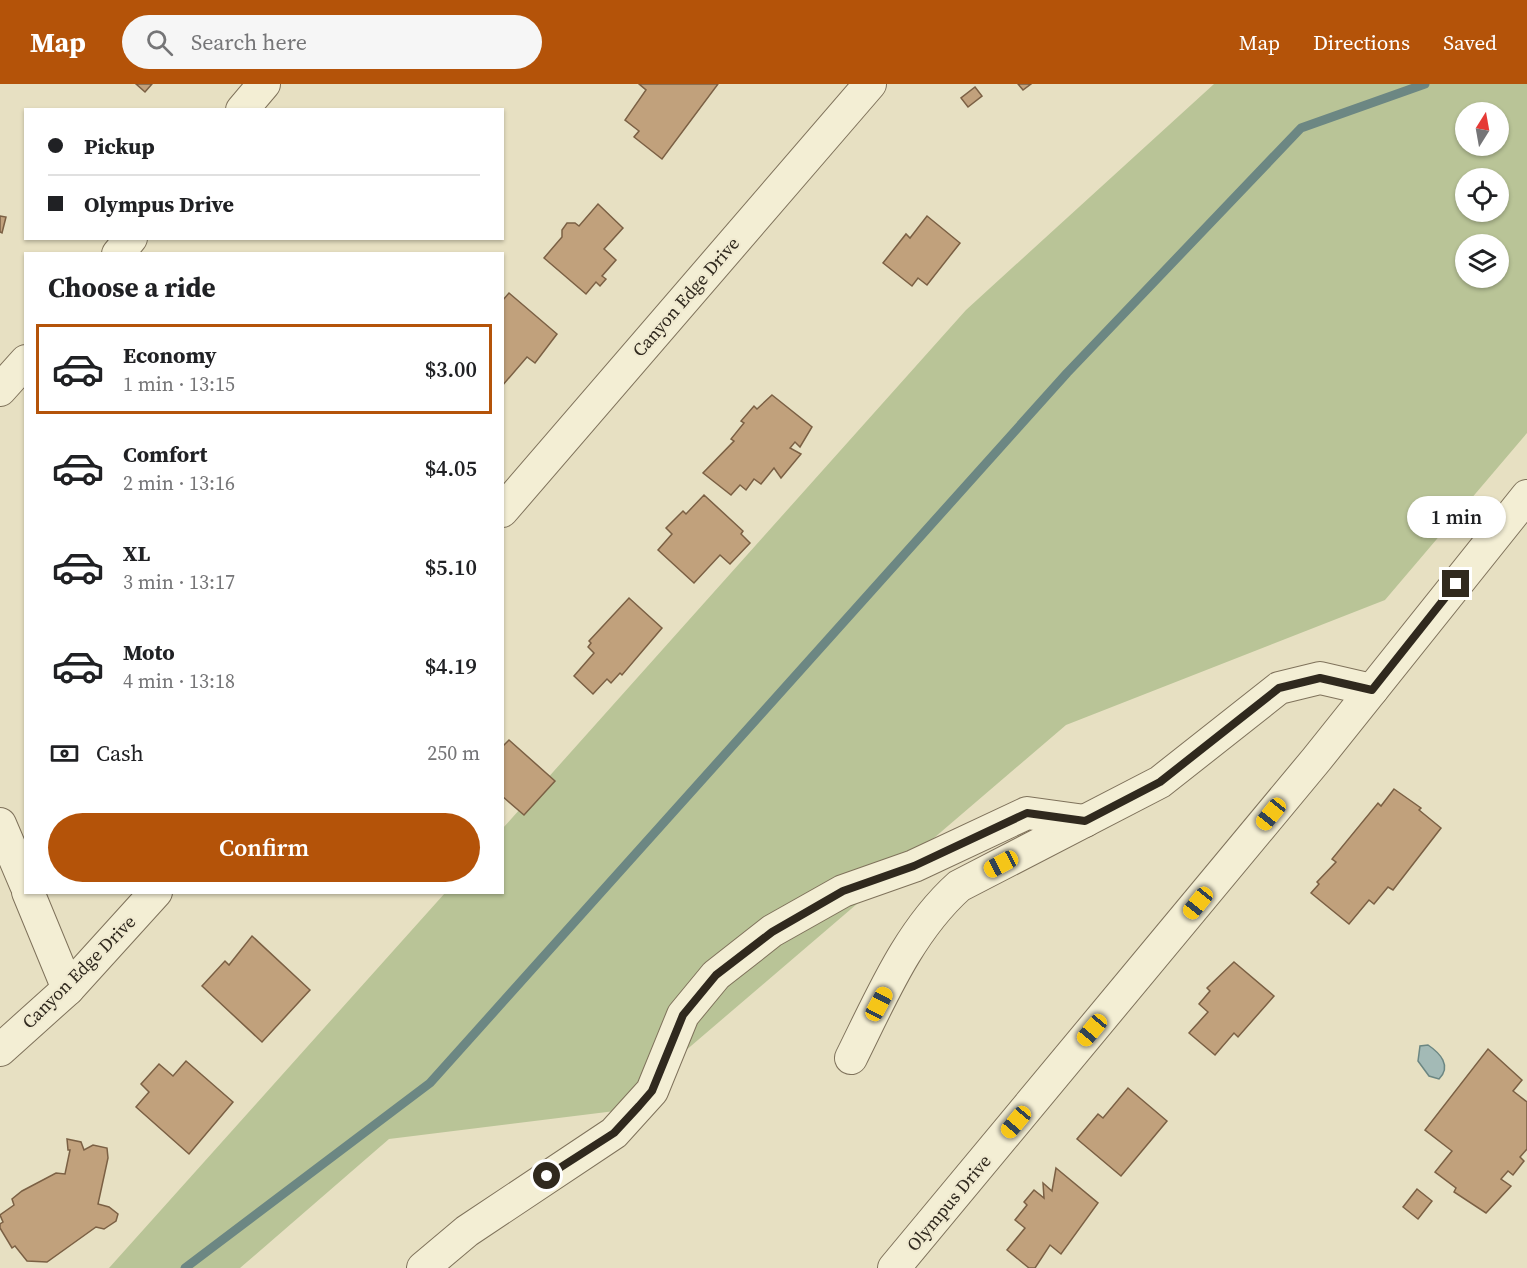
<!DOCTYPE html>
<meta charset="utf-8">
<style>
body{margin:0;font-family:"Source Serif 4",serif;background:#f6f6f6;color:#202124;height:100vh;display:flex;flex-direction:column;font-size:22px;white-space:nowrap}
*{box-sizing:border-box;margin:0}
p{font-size:20px;color:#757577}
.icon{flex:none;width:33px;height:33px;fill:none;stroke:currentColor;stroke-width:2;stroke-linecap:round;stroke-linejoin:round}
.map{position:relative;flex:1;overflow:hidden}
.side{position:absolute;left:24px;top:168px;width:480px;height:642px;display:flex;flex-direction:column;background:#fff;border-radius:0px;box-shadow:0 2px 4px #0004}
.side>*{flex:none}
.hud{position:absolute;left:24px;top:24px;width:480px;height:132px;border-radius:0px;box-shadow:0 2px 4px #0004;display:grid;align-content:center;height:132px;padding:0 24px;background:#fff}
.needle{width:39px;rotate:11deg}
.controls{position:absolute;left:1455px;top:18px;display:grid;gap:12px}
.controls a{display:grid;place-items:center;width:54px;height:54px;border-radius:50%;background:#fff;box-shadow:0 2px 4px #0004;font-size:30px}
.end{position:absolute;width:27px;height:27px;margin:-14px;border:8px solid #30291e;background:#fff;box-shadow:0 0 0 3px #fff}
.from{border-radius:50%}
.bubble{position:absolute;height:42px;border-radius:21px;background:#fff;box-shadow:0 2px 4px #0004;font-size:20px;font-weight:600;line-height:42px;text-align:center}
.car{position:absolute;width:18px;height:36px;margin:-18px -9px;border-radius:8px;box-shadow:0 0 4px 2px #0007;background:linear-gradient(#f5c518 24%,#345 0 40%,#f5c518 0 76%,#345 0 86%,#f5c518 0)}
.hud b{display:flex;align-items:center;gap:21px;height:57px;font-size:22px}
.hud b+b{border-top:2px solid #e0e0e0}
.hud i{width:15px;height:15px;background:#202124}
ul{padding:0;list-style:none}
li{display:flex;align-items:center;gap:18px;height:90px;margin:0 12px 9px;padding:0 12px;border:3px solid transparent;border-radius:0px}
li div{flex:1}
li b{display:block;font-size:22px}
li em{font-style:normal;font-weight:600}
li.on{border-color:#b45309}
li>.icon{width:54px;height:54px;stroke-width:1.5}
h2{padding:0 24px;font-size:27px;line-height:72px}
.pay{display:flex;align-items:center;gap:15px;height:66px;padding:0 24px;font-size:22px}
.pay p{margin-inline-start:auto}
.action{display:flex;gap:12px;margin-top:auto;padding:12px 24px}
.action a{flex:1;height:69px;border-radius:36px;background:#b45309;color:#fff;font-size:24px;font-weight:600;line-height:69px;text-align:center}
header{display:flex;align-items:center;gap:36px;box-sizing:border-box;height:84px;padding:0 30px;background:#b45309;color:#fff}
header strong{font-size:28px}
nav{display:flex;gap:33px;margin-inline-start:auto;font-size:21px}
.search{width:420px;height:54px;background:#f6f6f6;display:flex;align-items:center;gap:15px;box-sizing:border-box;padding:0 21px;border-radius:33px;color:#757577;font-size:22px}
.map>svg:first-child{display:block}
.green{fill:#b9c497;fill-rule:evenodd}
.water{fill:#a3bab6;stroke:#6c8783;stroke-width:1.5}
.lines{fill:none;stroke-linecap:round;stroke-linejoin:round}
.stream{stroke:#6c8783;stroke-width:9}
.building{fill:#c1a17c;stroke:#7b6044;stroke-width:1.5}
.minor-casing{stroke:#7f725b;stroke-width:34}
.minor{stroke:#f3eed4;stroke-width:32}
.route{stroke:#30291e;stroke-width:8}
.labels{text-anchor:middle;stroke-width:4.5;stroke-linejoin:round;paint-order:stroke}
.street-label{font-size:18px;fill:#30291e;stroke:#f0ead0}
</style>
<header>
<strong>Map</strong>
<div class="search"><svg class="icon" aria-label="search" viewBox="0 0 24 24"><circle cx="10" cy="10" r="6"/><path d="M15 15l6 6"/></svg>Search here</div>
<nav><a>Map</a><a>Directions</a><a>Saved</a></nav>
</header>
<div class="map">
<svg width="1527" height="1184" viewBox="0 0 1527 1184">
<rect width="100%" height="100%" fill="#e7e0c2"/>
<!-- green -->
<path class="green" d="M1214,0h313v349l-142,167 -319,125 -451,386 -226,28 -149,129h-131l336,-375 57,-1 1,-64 463,-518zM1466,28h32v34h-32zM1466,94h32v34h-32zM1466,160h32v34h-32z"/>
<!-- water -->
<path class="water" d="M1428,961c12,8 24,21 11,34l-10,-3 -11,-15 2,-15z"/>
<g class="lines">
<!-- stream -->
<path class="stream" d="M185,1184l245,-185 637,-710 234,-245 124,-44"/>
</g>
<!-- building -->
<g class="building">
<path d="M136,0h16l-7,8z"/>
<path d="M639,0h79l-56,75 -28,-22 5,-6 -14,-11 21,-30z"/>
<path d="M1018,0h13l-8,6z"/>
<path d="M975,3l7,9 -14,11 -7,-9z"/>
<path d="M598,120l25,24 -19,21 12,11 -14,16 4,3 -6,7 -4,-4 -10,12 -42,-36 18,-21v-7l5,-7h8l4,3z"/>
<path d="M0,132l6,1 -4,16 -2,-1z"/>
<path d="M927,132l33,27 -33,42 -9,-7 -6,8 -29,-23 23,-29 4,4z"/>
<path d="M509,209l48,41 -22,29 -8,-6 -25,29v-85z"/>
<path d="M772,311l40,32 -12,20 -5,-5 -5,6 11,6 -20,24 -7,-10 -13,16 -7,-5 -8,11 -6,-5 -9,10 -28,-22 31,-32 -3,-2 13,-16 -3,-2 13,-15 3,3z"/>
<path d="M704,411l39,36 -2,3 9,9 -20,21 -10,-9 -26,28 -36,-33 14,-16 -6,-6 17,-17 3,3z"/>
<path d="M629,514l33,30 -40,47 -2,-2 -9,10 -4,-4 -14,15 -19,-18 20,-23 -6,-6 3,-4 -2,-2z"/>
<path d="M509,656l46,41 -31,34 -22,-19v-49z"/>
<path d="M1394,705l27,19 -2,2 22,18 -48,62 -5,-3 -14,17 -5,-4 -20,24 -38,-31 8,-9 -2,-2 19,-20 -4,-3 46,-56 3,3z"/>
<path d="M252,852l58,54 -48,52 -60,-56 23,-25 4,4z"/>
<path d="M1234,878l40,34 -36,41 -4,-4 -19,22 -26,-22 19,-21 -9,-8 11,-13 -3,-3z"/>
<path d="M1488,965l34,31 -9,11 14,11v47l-7,8 4,4 -11,14 -5,-4 -7,8 10,7 -25,27 -32,-21 2,-4 -21,-16 17,-21 -27,-21z"/>
<path d="M186,977l47,41 -44,52 -53,-47 13,-15 -8,-8 18,-20 14,12z"/>
<path d="M1128,1004l39,33 -46,55 -44,-37 21,-25 5,4z"/>
<path d="M67,1055l14,3 3,8 9,-5 14,3 1,10 -10,46 11,3 9,7 -2,7 -12,8 -8,-2 -49,35 -20,-1 -12,-15 -3,2 -12,-20v-4l3,-2 -3,-7 14,-10 -2,-6 10,-8 34,-18 9,1 5,-24h-2z"/>
<path d="M1056,1084l42,35 -37,51 -11,-9 -15,23h-6l-22,-18 18,-22 -10,-8 12,-15 -3,-3 10,-12 10,8 -1,-15 9,8z"/>
<path d="M1417,1105l15,12 -14,18 -15,-12z"/>
</g>
<g class="lines">
<!-- minor casing -->
<g class="minor-casing">
<g id="minor">
<path d="M242,26l22,-26"/>
<path d="M118,170l13,-16"/>
<path d="M0,306l26,-29"/>
<path d="M502,427l368,-427"/>
<path d="M0,740l26,61"/>
<path d="M28,808l40,97"/>
<path d="M0,966l68,-61 88,-97"/>
<path d="M851,974c30,-60 57,-126 108,-172l201,-104 119,-94 41,-10 52,12"/>
<path d="M423,1184l44,-37 147,-98 38,-42 31,-76 33,-40 56,-44 71,-40 71,-25 113,-53 58,8"/>
<path d="M894,1184l422,-508 211,-264"/>
</g>
</g>
<!-- minor -->
<use href="#minor" class="minor"/>
</g>
<g class="lines">
<!-- route -->
<path class="route" d="M547,1092l67,-43 25,-27 13,-15 31,-76 33,-40 56,-43 71,-41 71,-25 113,-53 58,8 75,-39 119,-94 41,-10 52,12 84,-106"/>
</g>
<g class="labels">
<!-- street labels -->
<g class="street-label">
<text transform="translate(686 213) rotate(-49)" y="6">Canyon Edge Drive</text>
<text transform="translate(79 888) rotate(-45)" y="6">Canyon Edge Drive</text>
<text transform="translate(949 1119) rotate(-50)" y="6">Olympus Drive</text>
</g>
</g>
</svg>
<div class="controls">
<a><svg class="needle" viewBox="-14 -14 28 28"><path d="M0-13l5 13h-10z" fill="#e53935"/><path d="M0 13l5-13h-10z" fill="#757577"/></svg></a>
<a><svg class="icon" aria-label="locate" viewBox="0 0 24 24"><circle cx="12" cy="12" r="6"/><path d="M12 2v4M12 18v4M2 12h4M18 12h4"/></svg></a>
<a><svg class="icon" aria-label="layers" viewBox="0 0 24 24"><path d="M12 4l9 5-9 5-9-5zM3 14l9 5 9-5"/></svg></a>
</div>
<i class="end from" style="left:547px;top:1092px"></i>
<i class="end" style="left:1456px;top:500px"></i>
<div class="bubble" style="left:1407px;top:412px;width:99px">1 min</div>
<i class="car" style="left:1271px;top:730px;rotate:219deg"></i>
<i class="car" style="left:1001px;top:780px;rotate:242deg"></i>
<i class="car" style="left:1198px;top:819px;rotate:219deg"></i>
<i class="car" style="left:879px;top:920px;rotate:28deg"></i>
<i class="car" style="left:1092px;top:946px;rotate:220deg"></i>
<i class="car" style="left:1016px;top:1038px;rotate:220deg"></i>
<div class="hud">
<b><i class="from"></i>Pickup</b>
<b><i></i>Olympus Drive</b>
</div>
<section class="side">
<h2>Choose a ride</h2>
<ul>
<li class="on"><svg class="icon" aria-label="car" viewBox="0 0 24 24"><path d="M5 17H2v-5l4-1 3-4h7l3 4 3 1v5h-3M9 17h6M6 11h13"/><circle cx="7" cy="17" r="2"/><circle cx="17" cy="17" r="2"/></svg><div><b>Economy</b><p>1 min · 13:15</p></div><em>$3.00</em></li>
<li><svg class="icon" aria-label="car" viewBox="0 0 24 24"><path d="M5 17H2v-5l4-1 3-4h7l3 4 3 1v5h-3M9 17h6M6 11h13"/><circle cx="7" cy="17" r="2"/><circle cx="17" cy="17" r="2"/></svg><div><b>Comfort</b><p>2 min · 13:16</p></div><em>$4.05</em></li>
<li><svg class="icon" aria-label="car" viewBox="0 0 24 24"><path d="M5 17H2v-5l4-1 3-4h7l3 4 3 1v5h-3M9 17h6M6 11h13"/><circle cx="7" cy="17" r="2"/><circle cx="17" cy="17" r="2"/></svg><div><b>XL</b><p>3 min · 13:17</p></div><em>$5.10</em></li>
<li><svg class="icon" aria-label="car" viewBox="0 0 24 24"><path d="M5 17H2v-5l4-1 3-4h7l3 4 3 1v5h-3M9 17h6M6 11h13"/><circle cx="7" cy="17" r="2"/><circle cx="17" cy="17" r="2"/></svg><div><b>Moto</b><p>4 min · 13:18</p></div><em>$4.19</em></li>
</ul>
<div class="pay"><svg class="icon" aria-label="cash" viewBox="0 0 24 24"><path d="M3 7h18v10H3z"/><circle cx="12" cy="12" r="2"/></svg>Cash<p>250 m</p></div>
<div class="action"><a>Confirm</a></div>
</section>
</div>
